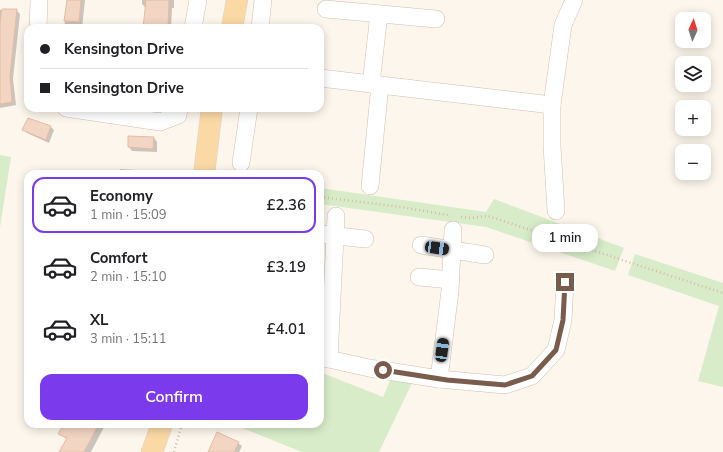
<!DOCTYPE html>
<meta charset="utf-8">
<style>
body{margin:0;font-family:"Nunito Sans",sans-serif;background:#f2f2f2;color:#202124;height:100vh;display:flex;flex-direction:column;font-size:15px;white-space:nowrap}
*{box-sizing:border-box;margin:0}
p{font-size:13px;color:#757577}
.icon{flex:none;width:22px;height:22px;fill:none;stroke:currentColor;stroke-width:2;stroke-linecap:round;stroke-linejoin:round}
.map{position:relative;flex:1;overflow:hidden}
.sheet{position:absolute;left:24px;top:170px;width:300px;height:258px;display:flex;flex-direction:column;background:#fff;border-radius:12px;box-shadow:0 2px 10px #0003}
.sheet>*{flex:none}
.top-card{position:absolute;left:24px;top:24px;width:300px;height:88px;border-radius:12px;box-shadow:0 2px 10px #0003;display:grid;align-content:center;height:88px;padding:0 16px;background:#fff}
.needle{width:26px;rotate:3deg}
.tools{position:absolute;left:675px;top:12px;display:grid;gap:8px}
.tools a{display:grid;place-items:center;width:36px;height:36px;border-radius:8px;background:#fff;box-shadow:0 2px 10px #0003;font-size:20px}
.end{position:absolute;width:18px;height:18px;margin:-9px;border:5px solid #7a5c4d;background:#fff;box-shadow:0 0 0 2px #fff}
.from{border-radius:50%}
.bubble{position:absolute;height:28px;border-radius:12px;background:#fff;box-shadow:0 2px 10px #0003;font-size:13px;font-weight:600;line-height:28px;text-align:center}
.car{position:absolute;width:12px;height:24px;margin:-12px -6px;border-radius:5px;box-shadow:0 0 3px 1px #0007;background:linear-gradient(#222 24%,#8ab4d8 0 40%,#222 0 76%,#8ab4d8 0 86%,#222 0)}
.top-card b{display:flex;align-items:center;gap:14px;height:38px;font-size:15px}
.top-card b+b{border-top:1px solid #e0e0e0}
.top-card i{width:10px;height:10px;background:#202124}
ul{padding:7px 0 0;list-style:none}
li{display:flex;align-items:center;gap:12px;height:56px;margin:0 8px 6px;padding:0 8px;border:2px solid transparent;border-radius:12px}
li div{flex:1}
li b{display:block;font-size:15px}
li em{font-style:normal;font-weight:600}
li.selected{border-color:#7c3aed}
li>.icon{width:36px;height:36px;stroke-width:1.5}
.button{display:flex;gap:8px;margin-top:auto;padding:8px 16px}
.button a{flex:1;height:46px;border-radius:12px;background:#7c3aed;color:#fff;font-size:16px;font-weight:600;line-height:46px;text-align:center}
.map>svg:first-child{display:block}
.green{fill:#d8ecc9}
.shadow{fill:#0003}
.building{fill:#f3d5c3;stroke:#e6bba3}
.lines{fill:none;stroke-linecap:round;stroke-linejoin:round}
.minor-casing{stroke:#d1beb0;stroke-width:18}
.major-casing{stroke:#dad1cd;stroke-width:22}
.path{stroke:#d9b8a5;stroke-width:2.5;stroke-dasharray:1 3;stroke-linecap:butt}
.minor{stroke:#fff;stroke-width:17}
.major{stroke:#fbd9a5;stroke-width:21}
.route{stroke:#7a5c4d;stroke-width:5}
</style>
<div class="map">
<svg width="723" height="452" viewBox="0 0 723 452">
<rect width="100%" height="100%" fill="#fdf6ec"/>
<!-- green -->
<g class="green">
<path d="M0,155l11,2 -11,70z"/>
<path d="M320,188l166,24 8,-13 130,49 -9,23 -129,-44 -166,-23z"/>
<path d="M635,254l88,29v104l-25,-6 21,-75 -91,-31z"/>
<path d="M320,372l63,25 9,-21 20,7 -33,69h-77l-70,-28h88z"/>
</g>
<!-- shadow -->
<g class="shadow">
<path d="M68,0h17l-3,28h-18z"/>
<path d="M142,0h32v8h-2l-1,20h-27l2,-20 -4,-4z"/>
<path d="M0,10h16l4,4 -7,65 3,26 -16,3z"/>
<path d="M28,119l23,8 3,3 -5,13 -22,-10 -4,-4z"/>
<path d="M154,138l3,4v10l-25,-1 -3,-4z"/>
<path d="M120,169l18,1 3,4h-22z"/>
<path d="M65,424h36l3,3 -13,25h-30l7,-12 -8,-6z"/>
<path d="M238,443l4,3 -3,6h-27z"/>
</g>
<!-- building -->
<g class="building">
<path d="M67,0h14l-2,22 -15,-1z"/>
<path d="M146,0h23l-1,28h-25z"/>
<path d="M2,9h15l-7,66 2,27 -12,2v-81z"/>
<path d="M28,118l23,8 -5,14 -24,-10z"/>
<path d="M128,136l26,1 -1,12 -25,-2z"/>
<path d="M64,424h35l-15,28h-25l8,-14 -9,-4z"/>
<path d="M217,432l22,10 -5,10h-26z"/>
</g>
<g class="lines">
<!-- minor casing -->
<g class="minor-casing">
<g id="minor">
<path d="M326,9l110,10"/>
<path d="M38,28l1,-28"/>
<path d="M193,28l5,-28"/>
<path d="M260,28l3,-28"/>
<path d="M320,78l232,27"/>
<path d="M371,84l8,-70"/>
<path d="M66,108l94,14 18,-7 1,-7"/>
<path d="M241,163l8,-55"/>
<path d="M370,186l10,-101"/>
<path d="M556,211l-4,-65v-41l11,-80 11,-25"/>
<path d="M320,234l45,5"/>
<path d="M421,245l64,10"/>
<path d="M419,277l32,3"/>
<path d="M320,357l49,11 70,11 66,6 27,-9 24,-26 7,-30 2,-37"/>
<path d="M329,359l7,-143"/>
<path d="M439,379l11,-88 3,-61"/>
</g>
</g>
<!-- major casing -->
<g class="major-casing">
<g id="major">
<path d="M232,28l5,-28"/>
<path d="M204,174l8,-66"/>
<path d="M152,452l10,-28"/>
</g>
</g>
<!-- path -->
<g class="path">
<path d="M320,197l81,10 47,8"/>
<path d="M461,217l10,1 17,-2 235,77"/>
<path d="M174,452l8,-28"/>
</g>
<!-- minor -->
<use href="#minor" class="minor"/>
<!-- major -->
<use href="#major" class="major"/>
</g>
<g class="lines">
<!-- route -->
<path class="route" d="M383,370l64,10 58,5 27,-9 24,-26 7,-30 2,-38"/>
</g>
</svg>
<div class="tools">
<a><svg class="needle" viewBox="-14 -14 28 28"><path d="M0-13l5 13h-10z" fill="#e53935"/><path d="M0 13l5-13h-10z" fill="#757577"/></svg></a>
<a><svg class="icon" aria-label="layers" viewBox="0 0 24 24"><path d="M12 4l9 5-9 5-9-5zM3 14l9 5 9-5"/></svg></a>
<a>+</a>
<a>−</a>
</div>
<i class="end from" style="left:383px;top:370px"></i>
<i class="end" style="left:565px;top:282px"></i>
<div class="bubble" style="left:532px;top:224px;width:66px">1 min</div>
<i class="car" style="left:437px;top:248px;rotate:98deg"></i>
<i class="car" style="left:442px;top:350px;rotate:8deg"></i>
<div class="top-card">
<b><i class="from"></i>Kensington Drive</b>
<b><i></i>Kensington Drive</b>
</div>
<section class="sheet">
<ul>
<li class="selected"><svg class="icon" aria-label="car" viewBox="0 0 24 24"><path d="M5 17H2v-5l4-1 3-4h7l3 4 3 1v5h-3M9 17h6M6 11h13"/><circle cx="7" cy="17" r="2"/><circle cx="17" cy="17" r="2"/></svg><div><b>Economy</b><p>1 min · 15:09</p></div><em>£2.36</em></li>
<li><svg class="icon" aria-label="car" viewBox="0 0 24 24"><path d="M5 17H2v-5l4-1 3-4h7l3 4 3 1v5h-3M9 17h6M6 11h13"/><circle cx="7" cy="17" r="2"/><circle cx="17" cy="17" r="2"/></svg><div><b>Comfort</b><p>2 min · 15:10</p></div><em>£3.19</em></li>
<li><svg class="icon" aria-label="car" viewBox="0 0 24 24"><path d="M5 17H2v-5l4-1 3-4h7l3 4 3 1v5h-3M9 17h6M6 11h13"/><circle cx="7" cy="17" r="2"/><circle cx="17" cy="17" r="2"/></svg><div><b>XL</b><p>3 min · 15:11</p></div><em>£4.01</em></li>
</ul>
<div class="button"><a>Confirm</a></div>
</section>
</div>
